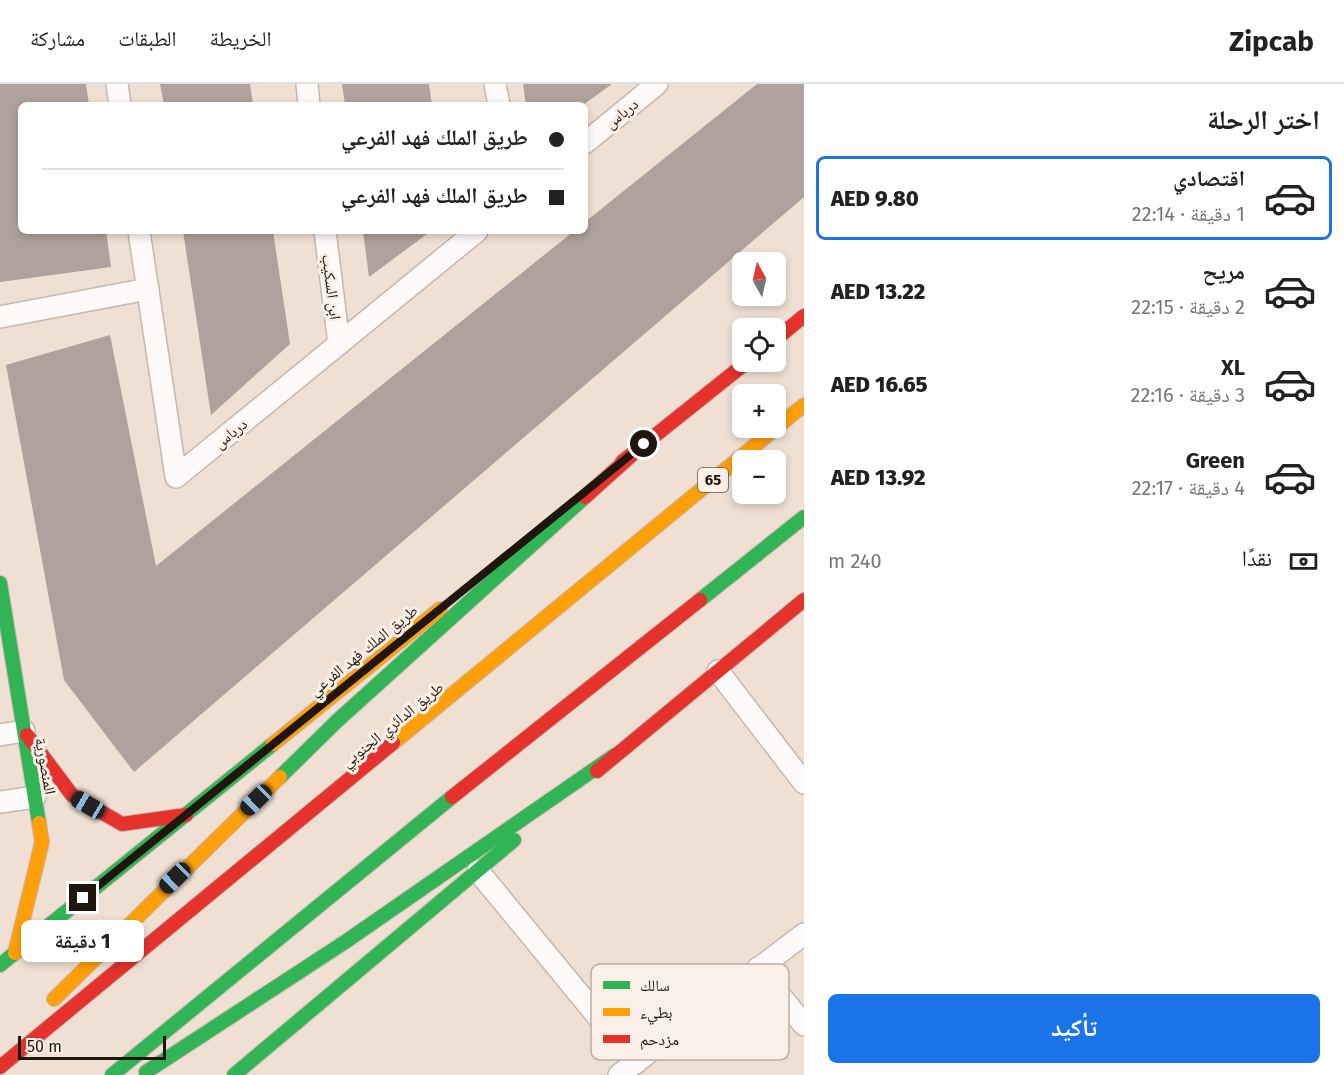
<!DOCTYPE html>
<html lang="ar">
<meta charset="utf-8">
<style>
body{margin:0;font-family:"Fira Sans","Noto Naskh Arabic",sans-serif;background:#f2f2f2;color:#222;direction:rtl;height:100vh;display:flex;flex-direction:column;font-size:22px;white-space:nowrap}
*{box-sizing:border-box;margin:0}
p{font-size:20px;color:#767676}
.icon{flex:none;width:33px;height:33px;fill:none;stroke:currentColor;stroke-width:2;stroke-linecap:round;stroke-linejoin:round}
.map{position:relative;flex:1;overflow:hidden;direction:ltr}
.details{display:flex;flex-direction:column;background:#fff;width:540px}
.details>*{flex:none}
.top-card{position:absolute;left:18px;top:18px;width:570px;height:132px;border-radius:9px;box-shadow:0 3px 9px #0003;direction:rtl;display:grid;align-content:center;height:132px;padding:0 24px;background:#fff}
.needle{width:39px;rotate:352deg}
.buttons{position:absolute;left:732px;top:168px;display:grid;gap:12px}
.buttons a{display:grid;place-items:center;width:54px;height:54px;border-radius:9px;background:#fff;box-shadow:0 3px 9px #0003;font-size:30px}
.scale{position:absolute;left:18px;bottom:15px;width:148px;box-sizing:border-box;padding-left:6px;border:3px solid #20160e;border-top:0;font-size:16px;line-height:21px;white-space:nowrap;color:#20160e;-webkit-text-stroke:4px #fbf0e7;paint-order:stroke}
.end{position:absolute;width:27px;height:27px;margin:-14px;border:8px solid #20160e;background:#fff;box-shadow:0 0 0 3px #fff}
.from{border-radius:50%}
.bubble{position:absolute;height:42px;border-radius:9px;background:#fff;box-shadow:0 3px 9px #0003;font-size:20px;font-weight:800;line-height:42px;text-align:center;direction:rtl}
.car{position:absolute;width:18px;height:36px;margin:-18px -9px;border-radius:8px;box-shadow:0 0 4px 2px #0007;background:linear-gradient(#222 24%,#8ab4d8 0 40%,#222 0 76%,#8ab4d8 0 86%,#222 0)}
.top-card b{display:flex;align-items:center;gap:21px;height:57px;font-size:22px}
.top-card b+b{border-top:2px solid #e0e0e0}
.top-card i{width:15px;height:15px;background:#222}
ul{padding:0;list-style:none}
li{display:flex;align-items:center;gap:18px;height:84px;margin:0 12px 9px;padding:0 12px;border:3px solid transparent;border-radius:9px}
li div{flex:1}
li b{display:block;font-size:22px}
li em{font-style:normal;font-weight:800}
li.active{border-color:#1a73e8}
li>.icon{width:54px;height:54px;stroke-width:1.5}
h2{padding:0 24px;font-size:27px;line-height:72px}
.pay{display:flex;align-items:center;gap:15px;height:66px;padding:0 24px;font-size:22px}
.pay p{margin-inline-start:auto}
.action{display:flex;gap:12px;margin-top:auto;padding:12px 24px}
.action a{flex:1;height:69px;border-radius:9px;background:#1a73e8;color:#fff;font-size:24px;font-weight:800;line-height:69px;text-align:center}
header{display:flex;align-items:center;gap:36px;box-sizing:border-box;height:84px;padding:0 30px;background:#fff;border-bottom:2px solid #e0e0e0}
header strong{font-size:28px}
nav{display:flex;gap:33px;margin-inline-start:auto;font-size:21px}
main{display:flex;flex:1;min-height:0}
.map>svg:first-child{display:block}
.building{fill:#afa19b}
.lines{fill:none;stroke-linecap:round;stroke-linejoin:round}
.street-casing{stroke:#c5b8af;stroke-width:24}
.fast-casing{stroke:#c5b8af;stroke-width:16}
.slow-casing{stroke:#c5b8af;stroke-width:16}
.jam-casing{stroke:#c5b8af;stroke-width:16}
.street{stroke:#fdfaf9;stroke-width:21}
.fast{stroke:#30b455;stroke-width:14}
.slow{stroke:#ff9f0a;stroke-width:14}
.jam{stroke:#e5322d;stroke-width:14}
.route{stroke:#20160e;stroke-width:8}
.labels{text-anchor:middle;stroke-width:6;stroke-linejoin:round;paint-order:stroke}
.shield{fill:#fbf0e7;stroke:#62574f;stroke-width:1.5}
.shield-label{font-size:15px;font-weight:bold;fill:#20160e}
.street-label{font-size:16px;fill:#20160e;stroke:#fbf0e7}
.key{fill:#fbf0e7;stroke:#b9afa6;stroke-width:1.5}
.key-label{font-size:16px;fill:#20160e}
</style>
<header>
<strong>Zipcab</strong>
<nav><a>الخريطة</a><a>الطبقات</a><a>مشاركة</a></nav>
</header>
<main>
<section class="details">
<h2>اختر الرحلة</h2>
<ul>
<li class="active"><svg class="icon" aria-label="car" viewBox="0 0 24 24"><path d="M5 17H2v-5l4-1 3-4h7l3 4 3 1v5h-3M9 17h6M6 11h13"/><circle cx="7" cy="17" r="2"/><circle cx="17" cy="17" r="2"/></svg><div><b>اقتصادي</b><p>1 دقيقة · 22:14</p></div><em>AED 9.80</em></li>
<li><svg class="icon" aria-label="car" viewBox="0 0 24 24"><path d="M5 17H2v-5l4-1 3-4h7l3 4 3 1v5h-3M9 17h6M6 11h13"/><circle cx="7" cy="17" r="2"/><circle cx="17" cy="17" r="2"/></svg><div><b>مريح</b><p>2 دقيقة · 22:15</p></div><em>AED 13.22</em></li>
<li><svg class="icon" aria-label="car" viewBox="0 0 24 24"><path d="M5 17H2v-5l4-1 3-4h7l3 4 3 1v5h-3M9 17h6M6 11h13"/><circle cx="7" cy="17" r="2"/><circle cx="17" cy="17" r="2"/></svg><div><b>XL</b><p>3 دقيقة · 22:16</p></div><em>AED 16.65</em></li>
<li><svg class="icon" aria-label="car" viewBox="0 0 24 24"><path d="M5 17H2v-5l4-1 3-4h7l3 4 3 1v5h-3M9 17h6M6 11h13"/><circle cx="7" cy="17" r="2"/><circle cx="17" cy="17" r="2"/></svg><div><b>Green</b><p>4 دقيقة · 22:17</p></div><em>AED 13.92</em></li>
</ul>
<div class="pay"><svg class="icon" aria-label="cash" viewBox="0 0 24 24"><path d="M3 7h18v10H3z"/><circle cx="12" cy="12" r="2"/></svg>نقدًا<p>240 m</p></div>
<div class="action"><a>تأكيد</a></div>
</section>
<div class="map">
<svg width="804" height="991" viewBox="0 0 804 991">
<rect width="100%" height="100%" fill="#f0e0d4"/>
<!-- building -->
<g class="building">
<path d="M0,0h86l3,21h-68v126h85l5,36 -111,15z"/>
<path d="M160,0h90l3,21h-89z"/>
<path d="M342,0h87l3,21h-87z"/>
<path d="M523,0h89l-29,21h-57z"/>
<path d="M757,0h47v113l-670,575 -70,-92 -58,-315 104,-30 46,231 418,-335h11v-9z"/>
<path d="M183,147h90l17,113 -79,71z"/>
<path d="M363,147h68l-62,46z"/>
</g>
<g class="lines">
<!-- street casing -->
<g class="street-casing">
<g id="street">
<path d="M117,0l3,21"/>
<path d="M307,0l2,21"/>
<path d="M495,0l4,21"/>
<path d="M585,59l72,-59"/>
<path d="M139,147l37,246 301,-246"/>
<path d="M325,147l14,113"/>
<path d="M0,233l148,-28"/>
<path d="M718,587l86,112"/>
<path d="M0,651l24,-4"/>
<path d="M0,718l35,-5"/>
<path d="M478,787l158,192"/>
<path d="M758,884l46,57"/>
<path d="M619,991l185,-141"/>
</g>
</g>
<!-- fast casing -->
<g class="fast-casing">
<g id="fast">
<path d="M0,499l39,240"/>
<path d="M700,516l104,-83"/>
<path d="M280,693l57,-56 248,-224"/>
<path d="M0,881l273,-221"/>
<path d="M146,988l199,-130 270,-187"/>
<path d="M112,991l340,-278"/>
<path d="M234,991l280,-235"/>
</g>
</g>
<!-- slow casing -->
<g class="slow-casing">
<g id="slow">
<path d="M393,659l411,-338"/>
<path d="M273,660l167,-135"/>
<path d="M15,869l27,-111 -3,-19"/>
<path d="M54,915l226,-222"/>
</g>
</g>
<!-- jam casing -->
<g class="jam-casing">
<g id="jam">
<path d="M776,255l28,-23"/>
<path d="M622,378l125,-100"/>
<path d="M585,413l59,-53"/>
<path d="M27,651l45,60 50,29 64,-9"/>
<path d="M597,687l207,-171"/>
<path d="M452,713l248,-197"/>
<path d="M0,983l393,-324"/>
</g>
</g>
<!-- street -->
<use href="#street" class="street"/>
<!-- fast -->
<use href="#fast" class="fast"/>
<!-- slow -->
<use href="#slow" class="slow"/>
<!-- jam -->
<use href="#jam" class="jam"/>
</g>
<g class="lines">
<!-- route -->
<path class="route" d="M83,814l561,-454"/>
</g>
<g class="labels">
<!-- shield labels -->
<rect class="shield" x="698" y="384" width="30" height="24" rx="4.5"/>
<g class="shield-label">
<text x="713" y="401">65</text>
</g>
<!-- street labels -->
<g class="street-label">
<text transform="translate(621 29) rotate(-39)" y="6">درباس</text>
<text transform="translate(332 203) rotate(83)" y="6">ابن السكيب</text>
<text transform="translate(230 349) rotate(-39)" y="6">درباس</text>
<text transform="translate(363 566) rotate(-39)" y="6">طريق الملك فهد الفرعي</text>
<text transform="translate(392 640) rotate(-39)" y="6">طريق الدائري الجنوبي</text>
<text transform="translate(46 682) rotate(80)" y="6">المنصورية</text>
</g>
</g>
<!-- legend -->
<rect x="591" y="880" width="198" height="96" rx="9" class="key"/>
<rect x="603" y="897" width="27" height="8" fill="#30b455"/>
<rect x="603" y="924" width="27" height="8" fill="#ff9f0a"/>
<rect x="603" y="951" width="27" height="8" fill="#e5322d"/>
<g class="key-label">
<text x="640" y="907">سالك</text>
<text x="640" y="934">بطيء</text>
<text x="640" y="961">مزدحم</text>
</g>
</svg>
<div class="buttons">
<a><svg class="needle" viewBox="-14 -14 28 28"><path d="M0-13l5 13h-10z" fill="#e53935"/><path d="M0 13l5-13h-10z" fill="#767676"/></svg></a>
<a><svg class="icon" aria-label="locate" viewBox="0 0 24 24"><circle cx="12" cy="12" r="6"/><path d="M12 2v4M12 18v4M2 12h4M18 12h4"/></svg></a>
<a>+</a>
<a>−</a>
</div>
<div class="scale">50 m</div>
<i class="end from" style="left:644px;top:360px"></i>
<i class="end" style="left:83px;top:814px"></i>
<div class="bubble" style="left:21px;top:836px;width:123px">1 دقيقة</div>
<i class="car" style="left:256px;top:716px;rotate:226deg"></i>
<i class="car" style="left:88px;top:721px;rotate:300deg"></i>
<i class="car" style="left:175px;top:794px;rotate:226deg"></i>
<div class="top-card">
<b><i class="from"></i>طريق الملك فهد الفرعي</b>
<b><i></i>طريق الملك فهد الفرعي</b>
</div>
</div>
</main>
